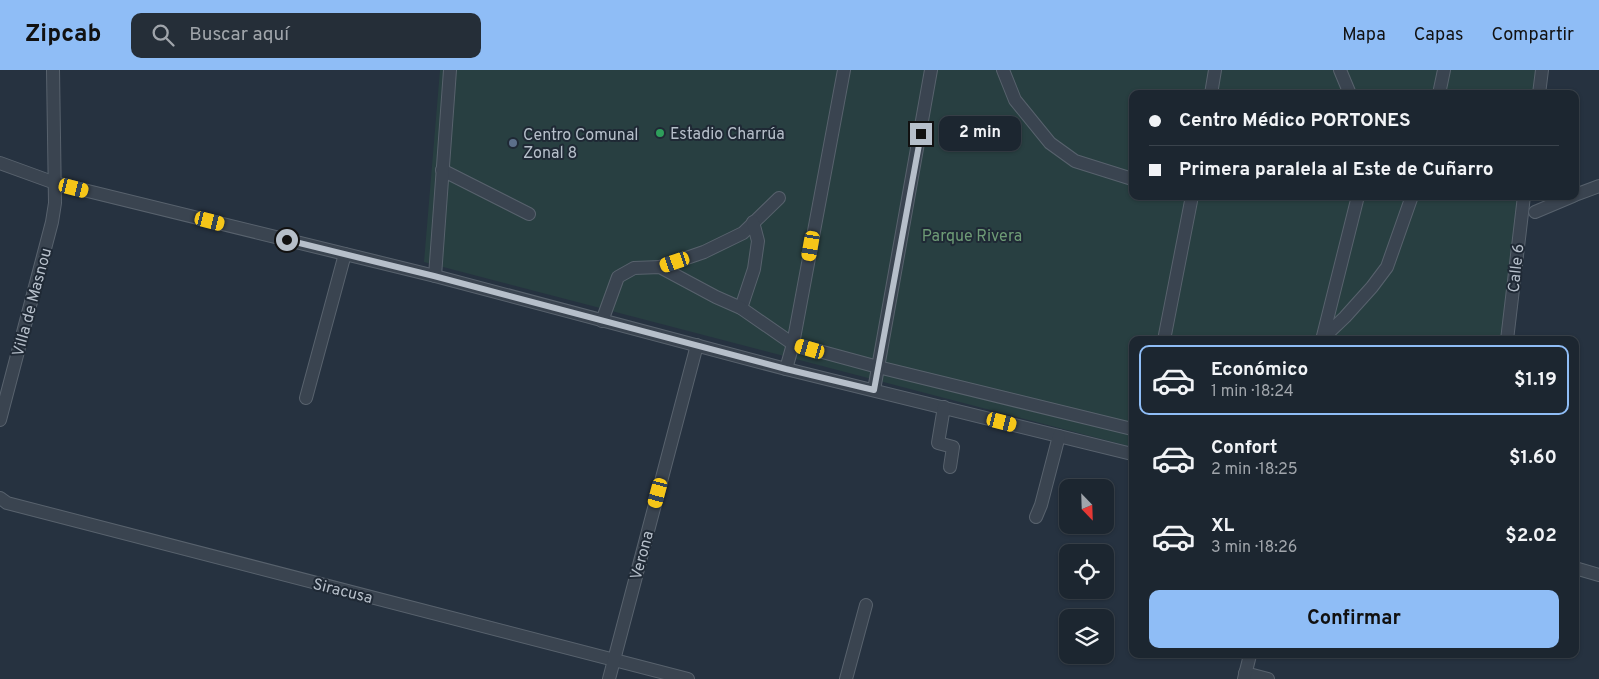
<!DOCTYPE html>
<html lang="es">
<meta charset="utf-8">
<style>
body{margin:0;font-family:Overpass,sans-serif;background:#252e38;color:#f1f3f6;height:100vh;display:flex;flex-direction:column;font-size:19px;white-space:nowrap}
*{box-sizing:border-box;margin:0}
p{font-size:16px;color:#a0a5ab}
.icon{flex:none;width:28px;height:28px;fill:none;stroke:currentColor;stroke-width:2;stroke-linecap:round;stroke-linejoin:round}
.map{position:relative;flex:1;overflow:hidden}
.panel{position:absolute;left:1129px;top:266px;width:450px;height:322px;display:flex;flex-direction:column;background:#1c2630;border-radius:10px;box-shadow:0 1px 4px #0004,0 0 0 1px #3a434c}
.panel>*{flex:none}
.top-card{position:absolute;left:1129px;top:20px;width:450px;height:110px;border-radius:10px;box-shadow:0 1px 4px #0004,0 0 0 1px #3a434c;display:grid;align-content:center;height:110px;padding:0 20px;background:#1c2630}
.needle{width:32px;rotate:157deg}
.buttons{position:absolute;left:1059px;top:409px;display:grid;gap:10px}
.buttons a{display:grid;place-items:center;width:55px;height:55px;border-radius:10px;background:#1c2630;box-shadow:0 1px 4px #0004,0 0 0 1px #3a434c;font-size:25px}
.end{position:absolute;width:22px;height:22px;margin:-11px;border:6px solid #b6bfca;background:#111;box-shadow:0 0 0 2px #111}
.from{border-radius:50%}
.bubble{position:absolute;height:35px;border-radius:10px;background:#1c2630;box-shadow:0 1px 4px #0004,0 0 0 1px #3a434c;font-size:16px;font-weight:700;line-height:35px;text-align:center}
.car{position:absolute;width:15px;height:30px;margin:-15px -8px;border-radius:6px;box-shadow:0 0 4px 1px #0007;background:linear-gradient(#f5c518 24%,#345 0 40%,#f5c518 0 76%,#345 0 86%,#f5c518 0)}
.top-card b{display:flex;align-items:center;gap:18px;height:48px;font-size:19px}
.top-card b+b{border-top:1px solid #3a434c}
.top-card i{width:12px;height:12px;background:#f1f3f6}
ul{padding:9px 0 0;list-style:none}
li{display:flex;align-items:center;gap:15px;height:70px;margin:0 10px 8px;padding:0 10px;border:2px solid transparent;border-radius:10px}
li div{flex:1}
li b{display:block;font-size:19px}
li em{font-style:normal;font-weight:700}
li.selected{border-color:#8fbdf6}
li>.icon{width:45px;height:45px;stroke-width:1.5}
.primary-button{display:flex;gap:10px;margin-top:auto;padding:10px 20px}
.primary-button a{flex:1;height:58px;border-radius:10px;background:#8fbdf6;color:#111;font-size:20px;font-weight:700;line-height:58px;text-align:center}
header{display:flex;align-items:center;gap:30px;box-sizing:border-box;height:70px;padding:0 25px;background:#8fbdf6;color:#111}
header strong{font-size:24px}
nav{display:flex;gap:28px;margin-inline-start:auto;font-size:18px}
.search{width:350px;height:45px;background:#252e38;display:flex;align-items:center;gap:12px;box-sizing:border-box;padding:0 18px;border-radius:10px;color:#a0a5ab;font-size:19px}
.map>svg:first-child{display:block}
.green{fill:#283f41}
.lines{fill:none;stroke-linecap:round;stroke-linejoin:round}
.minor-casing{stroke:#58626d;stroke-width:14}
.minor{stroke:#3a4450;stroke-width:12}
.route{stroke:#b6bfca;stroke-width:6}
.leisure-dot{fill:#2e9e5b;stroke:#1f2935;stroke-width:2}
.service-dot{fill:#5c6f8a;stroke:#1f2935;stroke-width:2}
.labels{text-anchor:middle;stroke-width:4;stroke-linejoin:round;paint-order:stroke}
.poi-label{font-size:16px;fill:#b6bfca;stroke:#1f2935;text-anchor:start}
.park-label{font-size:16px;fill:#6e9b76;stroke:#1f2935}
.street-label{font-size:16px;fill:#b6bfca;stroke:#1f2935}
</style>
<header>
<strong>Zipcab</strong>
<div class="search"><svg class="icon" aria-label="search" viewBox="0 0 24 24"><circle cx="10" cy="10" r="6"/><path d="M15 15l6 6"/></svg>Buscar aquí</div>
<nav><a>Mapa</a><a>Capas</a><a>Compartir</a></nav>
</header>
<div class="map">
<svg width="1599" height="609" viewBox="0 0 1599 609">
<rect width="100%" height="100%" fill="#263240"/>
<!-- green -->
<path class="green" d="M440,0h1099l-3,24h-404v102h390l-18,144h-372v107l-708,-185z"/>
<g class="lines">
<!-- minor casing -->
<g class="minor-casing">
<g id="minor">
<path d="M1003,0l12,30 35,43 25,18 54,17h3"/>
<path d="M1340,0l10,24"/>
<path d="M1211,24l4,-24"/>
<path d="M1439,24l5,-24"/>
<path d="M1539,24l3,-24"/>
<path d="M0,93l55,20 380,93 351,93 346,85"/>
<path d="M442,100l87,44"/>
<path d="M1575,125l24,-9"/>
<path d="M1535,142l38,-16"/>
<path d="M660,197l44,-15 39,-19 36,-35"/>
<path d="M435,206l15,-206"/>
<path d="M741,238l13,-39 4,-28 -5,-19"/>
<path d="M602,251l16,-44 16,-9 26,-1 56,30 25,11 52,36 85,23 254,62"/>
<path d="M1322,269l23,-22 27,-30 15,-20 25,-71"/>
<path d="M1164,270l28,-144"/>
<path d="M1322,270l36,-144"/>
<path d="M1507,270l17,-144"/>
<path d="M786,299l7,-25 51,-274"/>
<path d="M874,320l57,-320"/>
<path d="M306,328l39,-144"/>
<path d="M944,337l-6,36 15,4 -3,20"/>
<path d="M0,350l52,-198 3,-19 -2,-133"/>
<path d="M0,428l7,5 681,176"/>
<path d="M1036,447l5,-12 18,-69"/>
<path d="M1575,498l24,7"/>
<path d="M1245,603l23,6"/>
<path d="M609,609l88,-334"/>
<path d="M846,609l20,-74"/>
<path d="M1244,609l6,-24"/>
</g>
</g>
<!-- minor -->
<use href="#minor" class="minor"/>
</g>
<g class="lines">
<!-- route -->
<path class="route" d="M287,170l147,36 352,93 88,21 47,-256"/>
</g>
<!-- markers -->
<circle class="leisure-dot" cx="660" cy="63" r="5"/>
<circle class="service-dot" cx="513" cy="73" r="5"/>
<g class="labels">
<!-- poi labels -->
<g class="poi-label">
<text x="670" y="69">Estadio Charrúa</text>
<text x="523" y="70">Centro Comunal<tspan x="523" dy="18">Zonal 8</tspan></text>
</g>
<!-- park labels -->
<g class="park-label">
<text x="972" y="171">Parque Rivera</text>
</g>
<!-- street labels -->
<g class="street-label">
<text transform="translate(1515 198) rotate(-84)" y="6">Calle 6</text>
<text transform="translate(31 232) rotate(-75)" y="6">Villa de Masnou</text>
<text transform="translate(641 485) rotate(-75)" y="6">Verona</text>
<text transform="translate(343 520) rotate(14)" y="6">Siracusa</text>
</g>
</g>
</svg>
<div class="buttons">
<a><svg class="needle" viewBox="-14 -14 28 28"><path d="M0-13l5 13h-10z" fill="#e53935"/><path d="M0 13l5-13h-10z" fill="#a0a5ab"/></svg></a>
<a><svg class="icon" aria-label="locate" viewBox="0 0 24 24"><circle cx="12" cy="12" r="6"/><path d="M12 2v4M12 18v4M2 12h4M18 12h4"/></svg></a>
<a><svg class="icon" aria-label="layers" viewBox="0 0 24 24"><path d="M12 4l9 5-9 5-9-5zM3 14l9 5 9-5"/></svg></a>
</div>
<i class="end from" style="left:287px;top:170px"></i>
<i class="end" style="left:921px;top:64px"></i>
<div class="bubble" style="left:939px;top:46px;width:82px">2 min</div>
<i class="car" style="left:74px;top:118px;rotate:104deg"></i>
<i class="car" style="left:210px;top:151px;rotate:104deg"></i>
<i class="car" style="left:811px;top:176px;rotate:190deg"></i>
<i class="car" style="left:675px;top:192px;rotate:251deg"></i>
<i class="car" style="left:810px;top:279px;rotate:286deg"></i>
<i class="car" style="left:1002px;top:352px;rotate:104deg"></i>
<i class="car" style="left:658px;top:423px;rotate:195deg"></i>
<div class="top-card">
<b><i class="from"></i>Centro Médico PORTONES</b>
<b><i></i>Primera paralela al Este de Cuñarro</b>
</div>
<section class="panel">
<ul>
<li class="selected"><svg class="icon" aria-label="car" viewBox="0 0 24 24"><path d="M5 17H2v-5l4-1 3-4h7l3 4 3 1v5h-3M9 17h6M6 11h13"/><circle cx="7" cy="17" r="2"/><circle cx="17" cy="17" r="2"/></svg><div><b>Económico</b><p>1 min · 18:24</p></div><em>$1.19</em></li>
<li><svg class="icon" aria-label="car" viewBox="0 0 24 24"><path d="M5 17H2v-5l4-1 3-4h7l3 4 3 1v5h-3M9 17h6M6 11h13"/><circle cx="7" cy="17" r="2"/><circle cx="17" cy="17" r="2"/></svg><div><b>Confort</b><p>2 min · 18:25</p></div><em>$1.60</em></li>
<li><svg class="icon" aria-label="car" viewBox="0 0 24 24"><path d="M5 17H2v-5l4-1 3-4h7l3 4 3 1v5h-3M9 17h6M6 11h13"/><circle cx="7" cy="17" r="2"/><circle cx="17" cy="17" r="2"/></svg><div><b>XL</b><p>3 min · 18:26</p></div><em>$2.02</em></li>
</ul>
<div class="primary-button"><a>Confirmar</a></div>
</section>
</div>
